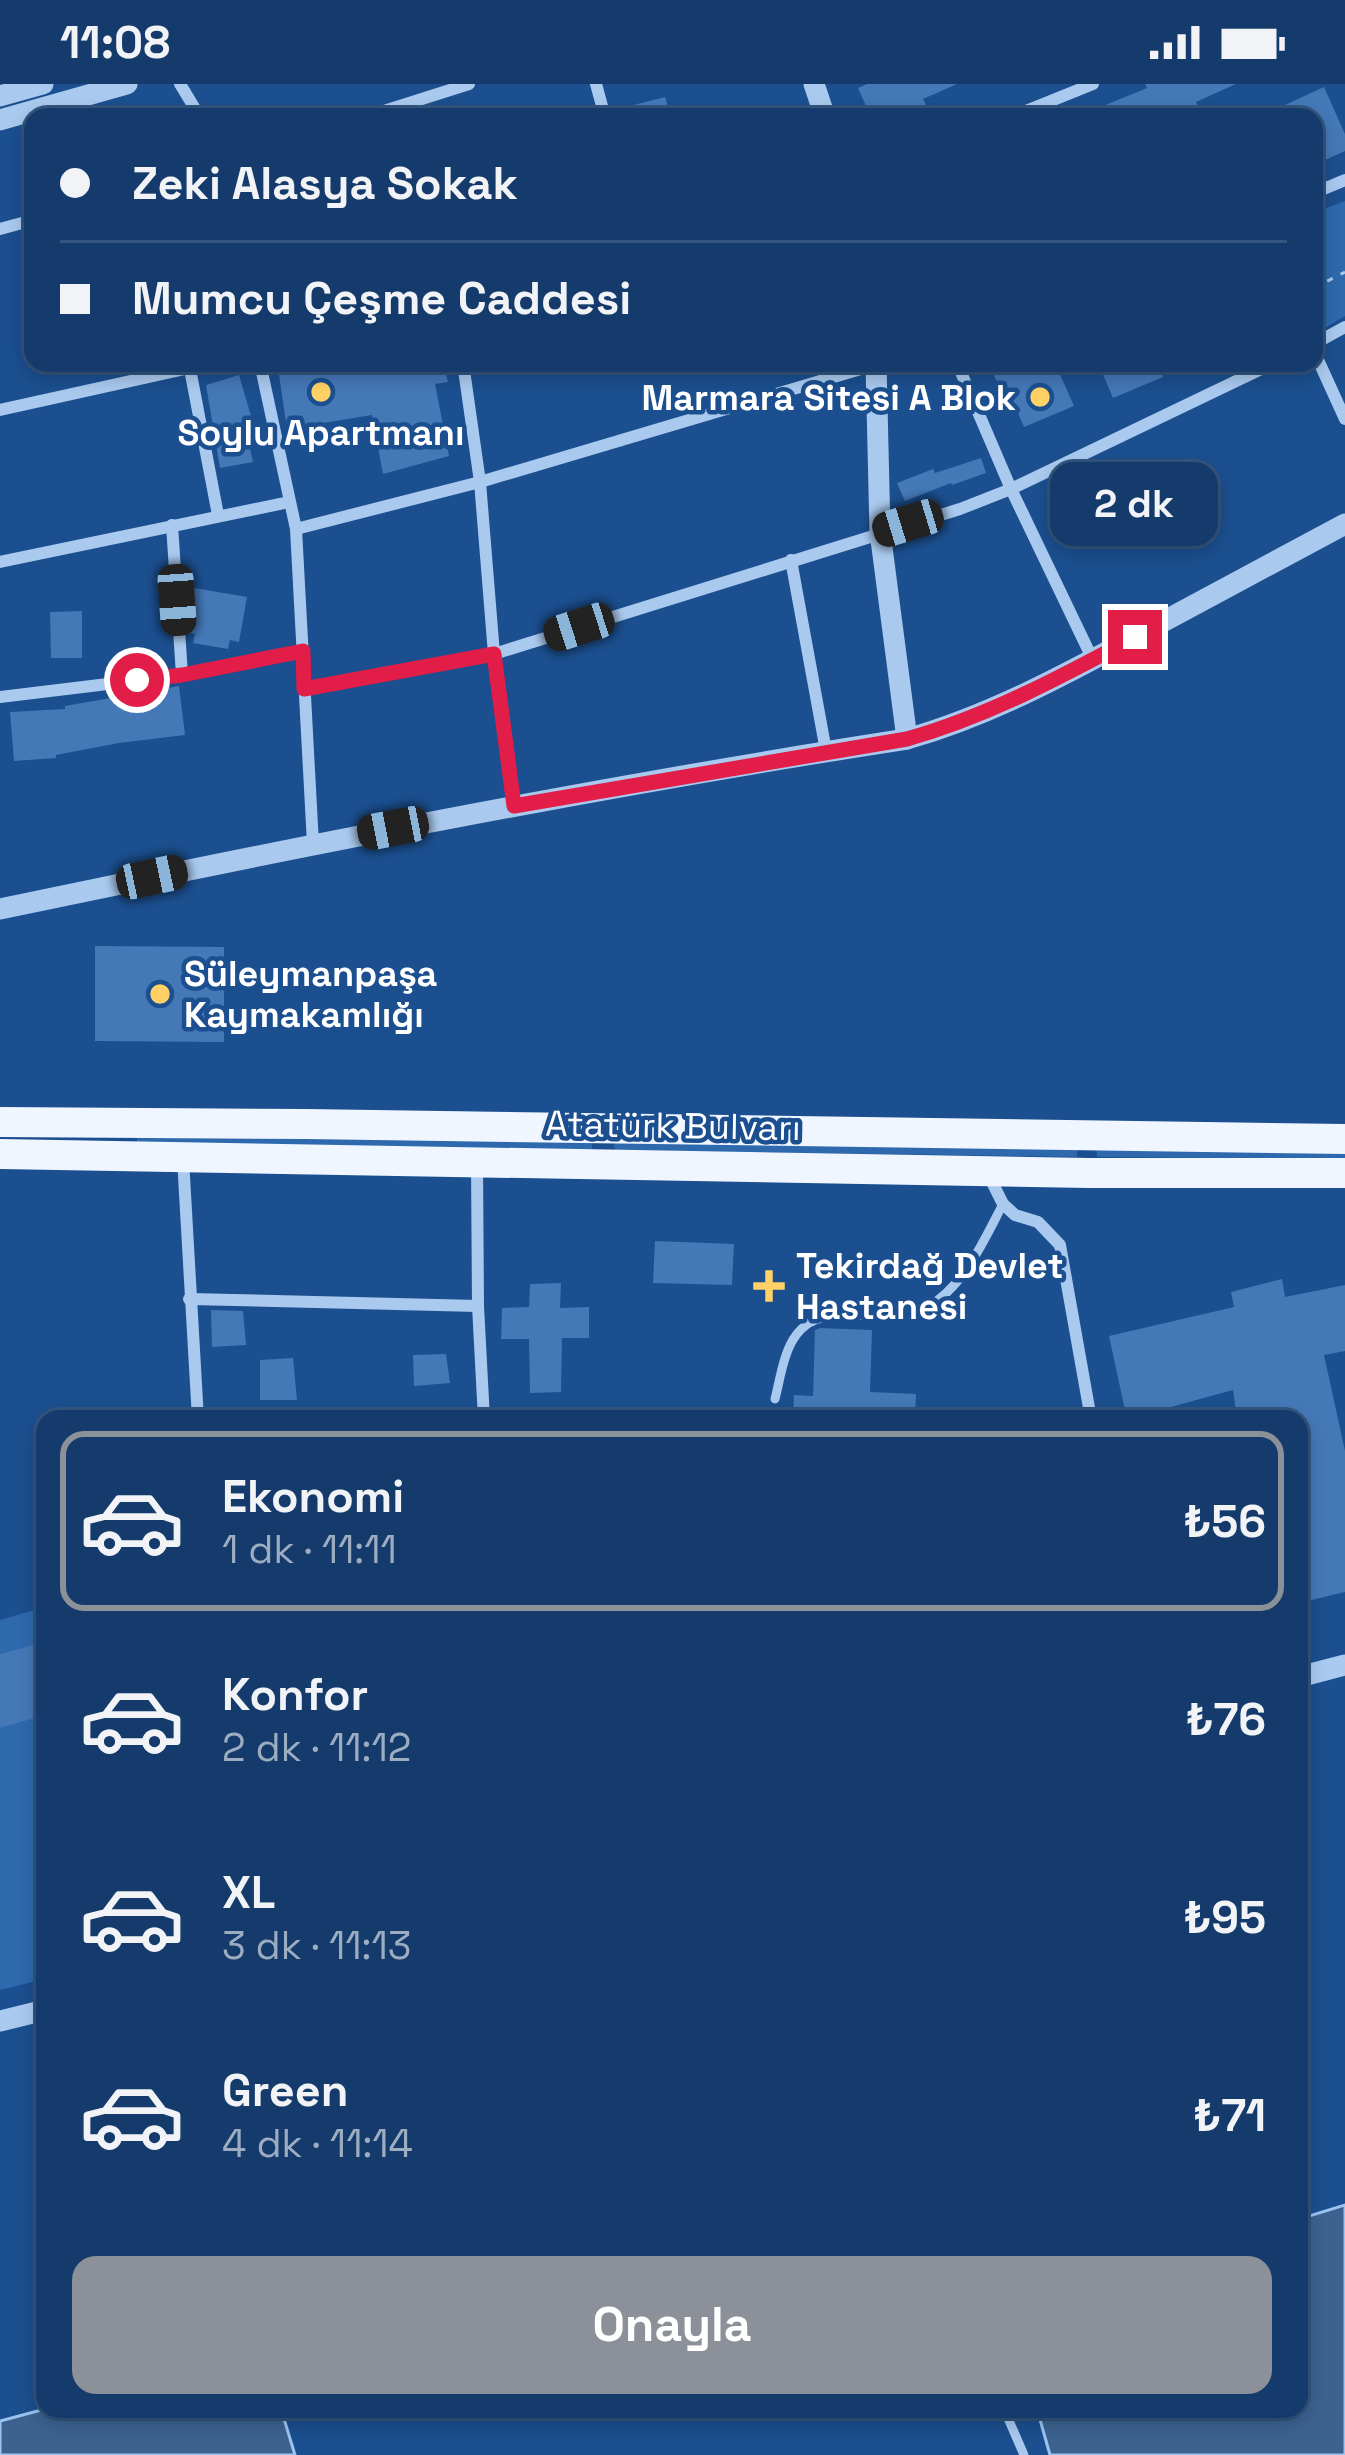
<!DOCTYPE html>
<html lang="tr">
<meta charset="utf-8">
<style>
body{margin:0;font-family:"Space Grotesk",sans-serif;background:#1d4271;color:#f1f3f6;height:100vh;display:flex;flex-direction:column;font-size:45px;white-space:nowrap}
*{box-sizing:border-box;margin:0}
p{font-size:39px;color:#9dadc1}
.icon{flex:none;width:66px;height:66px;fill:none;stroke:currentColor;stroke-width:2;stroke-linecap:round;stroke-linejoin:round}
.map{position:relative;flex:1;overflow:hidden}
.details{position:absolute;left:36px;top:1326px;width:1272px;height:1008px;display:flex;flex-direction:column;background:#143b6b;border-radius:24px;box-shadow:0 6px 18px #0003,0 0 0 3px #33557e}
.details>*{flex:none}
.top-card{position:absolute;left:24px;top:24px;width:1299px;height:264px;border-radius:24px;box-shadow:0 6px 18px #0003,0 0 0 3px #33557e;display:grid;align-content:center;height:264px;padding:0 36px;background:#143b6b}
.end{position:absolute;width:54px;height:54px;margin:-27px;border:15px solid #e11d48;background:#fff;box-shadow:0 0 0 6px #fff}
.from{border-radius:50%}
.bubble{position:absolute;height:84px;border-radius:24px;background:#143b6b;box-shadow:0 6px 18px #0003,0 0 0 3px #33557e;font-size:39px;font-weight:600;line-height:84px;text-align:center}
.car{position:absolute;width:36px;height:72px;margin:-36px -18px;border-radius:15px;box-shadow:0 0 9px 3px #0007;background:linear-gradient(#222 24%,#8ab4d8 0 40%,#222 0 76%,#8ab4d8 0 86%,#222 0)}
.top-card b{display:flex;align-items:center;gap:42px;height:114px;font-size:45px}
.top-card b+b{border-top:3px solid #33557e}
.top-card i{width:30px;height:30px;background:#f1f3f6}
ul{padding:21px 0 0;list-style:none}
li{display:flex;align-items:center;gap:36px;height:180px;margin:0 24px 18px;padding:0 12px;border:6px solid transparent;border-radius:24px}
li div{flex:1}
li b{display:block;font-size:45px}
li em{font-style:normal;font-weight:600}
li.selected{border-color:#8c9099}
li>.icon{width:108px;height:108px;stroke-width:1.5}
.button{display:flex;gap:24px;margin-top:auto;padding:24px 36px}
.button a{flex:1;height:138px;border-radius:24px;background:#8c9099;color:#fff;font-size:48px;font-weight:600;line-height:138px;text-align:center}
.status{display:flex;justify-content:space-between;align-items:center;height:84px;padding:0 60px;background:#143b6b;direction:ltr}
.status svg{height:33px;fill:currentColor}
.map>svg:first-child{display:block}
.green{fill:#2e69ad}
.water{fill:#3c6290;stroke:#9cc4f0;stroke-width:3}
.building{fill:#4478b7}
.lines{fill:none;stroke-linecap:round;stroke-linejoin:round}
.path{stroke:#a9c9ee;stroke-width:3;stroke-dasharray:6 9;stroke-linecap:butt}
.service{stroke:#a9c9ee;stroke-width:9}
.minor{stroke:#a9c9ee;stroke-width:12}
.tertiary{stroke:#a9c9ee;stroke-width:21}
.primary{stroke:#f0f6ff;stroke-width:30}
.route{stroke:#e11d48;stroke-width:15}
.poi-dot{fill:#ffd166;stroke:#1b4f8f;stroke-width:4.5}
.labels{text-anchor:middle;stroke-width:9;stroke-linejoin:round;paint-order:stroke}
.poi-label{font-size:36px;font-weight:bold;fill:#fff;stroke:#1b4f8f;text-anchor:start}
.street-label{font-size:36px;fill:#fff;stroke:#1b4f8f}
</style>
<div class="status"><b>11:08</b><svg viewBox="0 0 49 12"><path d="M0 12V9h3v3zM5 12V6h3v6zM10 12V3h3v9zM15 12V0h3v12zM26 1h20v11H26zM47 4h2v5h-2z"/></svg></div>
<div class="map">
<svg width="1345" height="2371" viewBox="0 0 1345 2371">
<rect width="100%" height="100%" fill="#1b4f8f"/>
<!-- green -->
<g class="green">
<path d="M1345,117v115l-22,13 -9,-17v-99z"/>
<path d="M137,1050l455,8v12l-455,-9z"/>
<path d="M613,1057l464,6v10l-462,-7z"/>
<path d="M1096,1062l249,1v12l-248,-2z"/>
<path d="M45,1523v372l-45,11v-370z"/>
</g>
<!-- water -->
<g class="water">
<path d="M1345,2121v250h-295l-13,-46h262v-190z"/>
<path d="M45,2325h236l14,46h-295v-34z"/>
</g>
<!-- building -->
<g class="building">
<path d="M867,0h90l-34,15 9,18h-61l-13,-29z"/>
<path d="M1145,0h91l-40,18 4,8 -16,7h-108l71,-29z"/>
<path d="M1324,3l21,47v17l-31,14v-48h-55z"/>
<path d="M665,13l6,20h-56l-1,-7z"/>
<path d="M308,279h135l5,19 -13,2 14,72 -66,18 -11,-59 -85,14 -9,-61z"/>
<path d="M989,279h66l19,43 -50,21 -18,-42 -7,2z"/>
<path d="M1098,279h59l6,14 -50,21z"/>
<path d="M239,291l12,41 -8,2 10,44 -33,6 -14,-83z"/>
<path d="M981,374l5,15 -34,12 -1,-2 -46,18 -8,-18 36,-14 2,4z"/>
<path d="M194,504l53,9 -8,45 -9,-2 -2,9 -35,-6 2,-9 -5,-1 -1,-17z"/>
<path d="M82,527v47h-31l-1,-46z"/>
<path d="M179,602l6,49 -66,8 -63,12v3l-42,3 -4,-49 55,-3v-3z"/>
<path d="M95,862l129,1v95l-129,-1z"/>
<path d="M655,1157l79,3 -2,41 -79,-2z"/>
<path d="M1282,1195l3,18 60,-12v66l-21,4 21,96v141l-46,11v-184h-62l-4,-29 -106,29 -18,-83 125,-29 -3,-15z"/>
<path d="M561,1199l-1,25 29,-1v31h-27l-1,54 -31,1 -1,-54h-28l1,-31 27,-1 1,-23z"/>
<path d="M211,1226l32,1 3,34 -34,2z"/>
<path d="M820,1244l52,2 -2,62 46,2 -1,25h-122l1,-24 19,1 2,-66z"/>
<path d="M446,1270l4,29 -36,3 -1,-31z"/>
<path d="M293,1274l4,42h-37v-40z"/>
<path d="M45,1558v73l-45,13v-74z"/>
</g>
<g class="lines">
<!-- path -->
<path class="path" d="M1314,204l31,-16"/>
<!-- service -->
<g class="service">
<path d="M775,1315c9,-36 12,-80 58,-83 19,-2 38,1 56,-1 13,-1 26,-1 37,-7 38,-21 58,-68 77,-104"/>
<path d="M1004,2325l20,46"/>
</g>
<!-- minor -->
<g class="minor">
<path d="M180,0l20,33"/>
<path d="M596,0l9,33"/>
<path d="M365,33l104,-33"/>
<path d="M1011,33l82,-33"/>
<path d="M1314,109l31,-13"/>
<path d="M0,145l33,-9"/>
<path d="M1314,260l31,-17"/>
<path d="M1314,267l31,68"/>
<path d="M260,279l36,166 17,315"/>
<path d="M463,279l17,119 14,172 21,152"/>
<path d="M957,279l54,126 82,171"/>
<path d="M190,285l28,146"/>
<path d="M0,326l212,-47"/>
<path d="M172,441l10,150"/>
<path d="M296,445l184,-47 401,-119"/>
<path d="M791,476l35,191"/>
<path d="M0,478l289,-60"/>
<path d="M305,605l189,-35 466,-145 51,-20 263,-126"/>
<path d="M0,613l182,-22 121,-24"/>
<path d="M183,1075l15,260"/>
<path d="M477,1079l1,143 6,113"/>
<path d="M989,1092l14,28 12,11 23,7 22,23 31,174"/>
<path d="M189,1215l289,7"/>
</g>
<!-- tertiary -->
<g class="tertiary">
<path d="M814,0l11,33"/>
<path d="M0,12l43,-12"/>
<path d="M0,36l127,-36"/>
<path d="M876,279l4,169 27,207"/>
<path d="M0,825c301,-63 603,-123 907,-170 84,-24 159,-65 235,-106 68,-36 135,-73 203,-109"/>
<path d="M1299,1593l46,-12"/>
<path d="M0,1937l45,-11"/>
</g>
<!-- primary -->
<g class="primary">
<path d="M0,1038l306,2 1039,15"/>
<path d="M0,1070l1089,19h256"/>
</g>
</g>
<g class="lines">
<!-- route -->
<path class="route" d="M137,596l45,-5 121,-24 1,38 190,-35 20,152 393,-67c81,-23 154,-62 228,-102"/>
</g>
<!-- markers -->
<g class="poi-dot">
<circle cx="321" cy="308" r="12"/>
<circle cx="1040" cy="313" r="12"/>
<circle cx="160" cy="910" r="12"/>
<path d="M763 1184h12v12h12v12h-12v12h-12v-12h-12v-12h12z"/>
</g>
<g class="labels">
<!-- poi labels -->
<g class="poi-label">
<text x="1016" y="326" text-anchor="end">Marmara Sitesi A Blok</text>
<text x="321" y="361" text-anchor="middle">Soylu Apartmanı</text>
<text x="184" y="902">Süleymanpaşa<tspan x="184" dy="41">Kaymakamlığı</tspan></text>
<text x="796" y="1194">Tekirdağ Devlet<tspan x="796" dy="41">Hastanesi</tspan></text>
</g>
<!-- street labels -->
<g class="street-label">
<text transform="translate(673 1041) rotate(1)" y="13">Atatürk Bulvarı</text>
</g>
</g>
</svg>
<i class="end from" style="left:137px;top:596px"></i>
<i class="end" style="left:1135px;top:553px"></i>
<div class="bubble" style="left:1050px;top:378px;width:168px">2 dk</div>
<i class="car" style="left:908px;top:439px;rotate:253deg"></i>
<i class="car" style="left:177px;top:516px;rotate:176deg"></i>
<i class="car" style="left:579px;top:543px;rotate:252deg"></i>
<i class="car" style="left:393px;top:744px;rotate:259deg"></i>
<i class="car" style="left:152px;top:793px;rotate:78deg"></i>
<div class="top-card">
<b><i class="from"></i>Zeki Alasya Sokak</b>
<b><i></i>Mumcu Çeşme Caddesi</b>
</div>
<section class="details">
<ul>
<li class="selected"><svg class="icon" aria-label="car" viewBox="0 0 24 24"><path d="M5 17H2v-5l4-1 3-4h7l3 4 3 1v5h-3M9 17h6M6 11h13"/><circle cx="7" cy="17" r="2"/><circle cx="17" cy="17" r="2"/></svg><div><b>Ekonomi</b><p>1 dk · 11:11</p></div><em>₺56</em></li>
<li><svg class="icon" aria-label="car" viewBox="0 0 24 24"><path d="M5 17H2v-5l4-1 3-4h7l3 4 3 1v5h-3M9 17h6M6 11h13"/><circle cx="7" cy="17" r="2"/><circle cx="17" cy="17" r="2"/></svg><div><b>Konfor</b><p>2 dk · 11:12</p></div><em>₺76</em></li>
<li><svg class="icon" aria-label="car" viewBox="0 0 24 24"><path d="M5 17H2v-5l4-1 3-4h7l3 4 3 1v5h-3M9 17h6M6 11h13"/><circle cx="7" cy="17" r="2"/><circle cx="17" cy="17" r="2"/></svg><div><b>XL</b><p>3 dk · 11:13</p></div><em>₺95</em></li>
<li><svg class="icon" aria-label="car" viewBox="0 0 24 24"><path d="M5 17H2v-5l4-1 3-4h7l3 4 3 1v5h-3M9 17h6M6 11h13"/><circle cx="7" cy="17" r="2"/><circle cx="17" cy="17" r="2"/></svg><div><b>Green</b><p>4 dk · 11:14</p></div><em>₺71</em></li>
</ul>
<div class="button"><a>Onayla</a></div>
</section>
</div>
